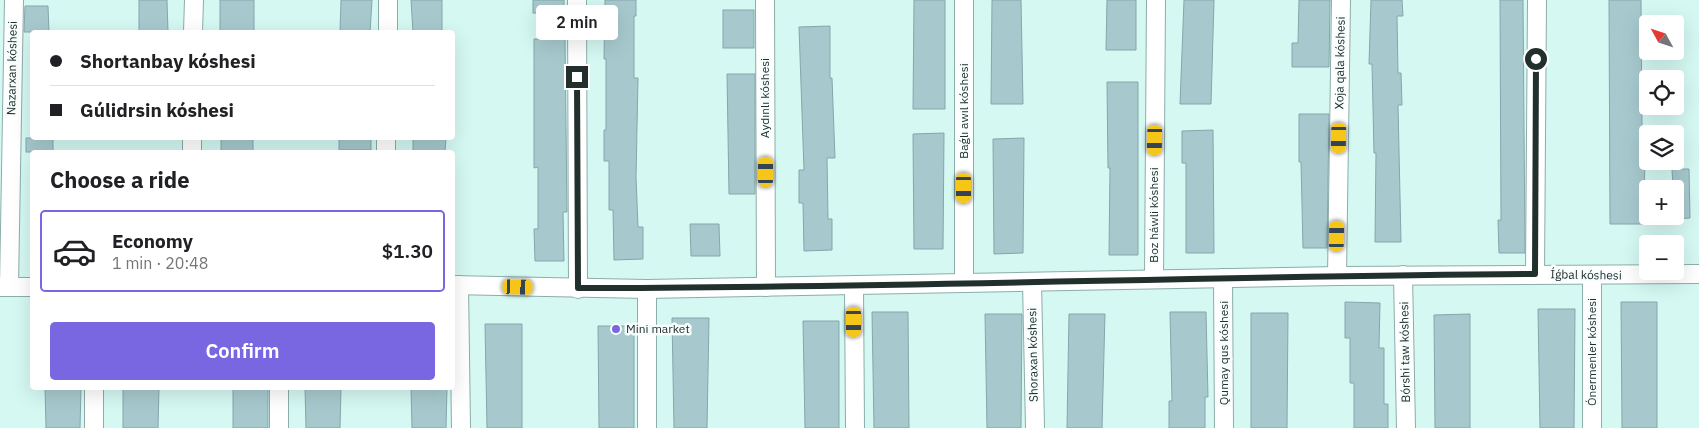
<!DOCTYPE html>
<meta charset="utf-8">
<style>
body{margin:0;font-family:"IBM Plex Sans",sans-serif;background:#f2f2f2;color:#202124;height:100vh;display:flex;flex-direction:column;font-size:19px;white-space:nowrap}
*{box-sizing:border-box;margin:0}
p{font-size:16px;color:#757577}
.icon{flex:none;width:28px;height:28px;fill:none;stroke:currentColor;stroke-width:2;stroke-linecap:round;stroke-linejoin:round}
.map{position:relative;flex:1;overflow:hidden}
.sheet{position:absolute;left:30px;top:150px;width:425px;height:240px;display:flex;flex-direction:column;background:#fff;border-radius:5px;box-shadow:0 5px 20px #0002}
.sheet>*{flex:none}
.hud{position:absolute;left:30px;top:30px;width:425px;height:110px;border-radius:5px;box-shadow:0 5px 20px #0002;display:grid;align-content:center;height:110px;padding:0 20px;background:#fff}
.needle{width:32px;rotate:310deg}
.controls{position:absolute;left:1639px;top:15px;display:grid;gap:10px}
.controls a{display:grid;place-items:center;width:45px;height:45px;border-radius:5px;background:#fff;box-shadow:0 5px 20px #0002;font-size:25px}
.end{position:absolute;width:22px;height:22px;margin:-11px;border:6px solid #212f2d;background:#fff;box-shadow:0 0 0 2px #fff}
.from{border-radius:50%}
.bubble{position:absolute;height:35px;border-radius:5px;background:#fff;box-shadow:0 5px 20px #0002;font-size:16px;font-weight:600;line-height:35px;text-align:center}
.car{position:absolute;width:15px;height:30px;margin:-15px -8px;border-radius:6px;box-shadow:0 0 4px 1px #0007;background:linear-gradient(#f5c518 24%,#345 0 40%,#f5c518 0 76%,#345 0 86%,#f5c518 0)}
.hud b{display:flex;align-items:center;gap:18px;height:48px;font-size:19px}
.hud b+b{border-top:1px solid #e0e0e0}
.hud i{width:12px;height:12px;background:#202124}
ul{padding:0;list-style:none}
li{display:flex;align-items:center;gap:15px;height:82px;margin:0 10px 8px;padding:0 10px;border:2px solid transparent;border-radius:5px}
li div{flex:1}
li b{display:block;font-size:19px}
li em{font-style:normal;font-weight:600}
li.on{border-color:#7967e2}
li>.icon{width:45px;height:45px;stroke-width:1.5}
h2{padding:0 20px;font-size:22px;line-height:60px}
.primary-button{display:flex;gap:10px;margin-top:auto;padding:10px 20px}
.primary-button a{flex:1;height:58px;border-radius:5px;background:#7967e2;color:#fff;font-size:20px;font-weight:600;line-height:58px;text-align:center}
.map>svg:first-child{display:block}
.building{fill:#a7c9ce;stroke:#85a6aa}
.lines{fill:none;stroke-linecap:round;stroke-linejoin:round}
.minor-casing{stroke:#8cada9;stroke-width:20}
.minor{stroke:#fff;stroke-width:18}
.route{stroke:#212f2d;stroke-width:6}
.poi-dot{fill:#7967e2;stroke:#f7fefd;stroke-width:2}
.labels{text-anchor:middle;stroke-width:5;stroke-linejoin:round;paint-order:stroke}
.street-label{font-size:12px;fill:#212f2d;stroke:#f7fefd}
.poi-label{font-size:12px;fill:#212f2d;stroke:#f7fefd;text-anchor:start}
</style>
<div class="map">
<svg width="1699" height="428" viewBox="0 0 1699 428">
<rect width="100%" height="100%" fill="#d5f8f3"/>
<!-- building -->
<g class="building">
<path d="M139,0h28l1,32h-29z"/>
<rect x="220" y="0" width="34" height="32"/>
<path d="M341,0h31l-2,32h-30z"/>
<path d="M411,0h31v32h-29z"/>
<rect x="533" y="0" width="31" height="13"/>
<path d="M605,0h31v16h-2v62h4l-2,99 2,50h5v32l-29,1 -1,-50h-4v-49h-5v-31h2v-71h-2z"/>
<path d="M914,0h31v109h-32z"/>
<path d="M992,0h29l2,104h-32z"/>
<path d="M1107,0h29v50h-30z"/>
<path d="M1184,0h30l-3,104h-31z"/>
<path d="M1299,0h31l-1,67h-37v-24h6z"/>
<path d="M1371,0h31l1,16h-6l1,57h3l1,32h-4l3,137h-26l1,-89h-2l-2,-89h-3z"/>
<path d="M1500,0h23l2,253h-26l-1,-33h3z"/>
<path d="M1609,0h32l1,124 3,20 -1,80h-34z"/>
<path d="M25,6h23l1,26h-25z"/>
<rect x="723" y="10" width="31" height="38"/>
<path d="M830,26v52h2l3,80h-8l1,61h4v31l-28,1 -1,-48h-4v-33h5l-5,-143z"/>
<path d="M534,39h31l2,173h-4l1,49h-29l-1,-32h4v-62l-4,1z"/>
<path d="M727,74h28v120h-26z"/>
<path d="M1107,82h31v173h-29l1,-87h-2z"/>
<path d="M1299,114h30l-2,134h-24l-2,-86h-2z"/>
<path d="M1213,130l1,123h-28v-90h-4v-32z"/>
<path d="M944,133l-1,116h-29l-1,-115z"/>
<rect x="26" y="138" width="27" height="14"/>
<rect x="221" y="138" width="32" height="14"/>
<rect x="339" y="138" width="32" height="12"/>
<path d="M413,138h33l-1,14h-32z"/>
<path d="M1024,138l-1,115 -29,1 -1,-115z"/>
<path d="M1672,169h17l1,49 -15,1v-30h-2z"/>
<path d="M690,224h29l1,32h-29z"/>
<path d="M1345,302l35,1 -1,45h5v56h4v24h-34v-45h-4v-45h-5z"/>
<path d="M1621,302h36v126h-35z"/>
<path d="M1538,309h37l-1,119h-34z"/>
<path d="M872,312h36l1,116h-35z"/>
<path d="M1170,312h36l2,85h-3v31h-36v-27h3z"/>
<path d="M1251,313h37l-1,115h-36z"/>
<path d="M985,314h37l-1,114h-34z"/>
<path d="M1069,314h36l-3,114h-35z"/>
<path d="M1470,314v114h-35l-1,-113z"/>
<path d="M672,318h37l-2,110h-33z"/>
<path d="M803,321h36v107h-34z"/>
<path d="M485,324h37v104h-35z"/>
<path d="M598,326h36v102h-35z"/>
<path d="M45,388h36l-1,40h-34z"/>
<path d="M123,388h36l-1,40h-35z"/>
<rect x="233" y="388" width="35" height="40"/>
<path d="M305,388h36l-1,40h-34z"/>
<path d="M411,388h36l-1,40h-34z"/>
</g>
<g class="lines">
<!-- minor casing -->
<g class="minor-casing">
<g id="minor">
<path d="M577,0l1,289"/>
<path d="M765,0l1,287"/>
<path d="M964,0v283"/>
<path d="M193,32l1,-32"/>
<path d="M388,32v-32"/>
<path d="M192,152v-14"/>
<path d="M386,152v-14"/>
<path d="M1535,274l2,-274"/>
<path d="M1403,275l3,153"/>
<path d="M1337,276l4,-276"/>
<path d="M1223,278l1,150"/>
<path d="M1154,279l2,-279"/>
<path d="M1032,282l3,146"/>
<path d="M452,285l195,4 690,-13 362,-2"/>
<path d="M459,285l2,143"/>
<path d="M854,286l1,142"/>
<path d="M0,287h32"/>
<path d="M9,287l5,-287"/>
<path d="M94,388v40"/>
<path d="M279,388v40"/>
<path d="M647,428v-139"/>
<path d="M1592,428v-152"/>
</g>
</g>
<!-- minor -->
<use href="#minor" class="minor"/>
</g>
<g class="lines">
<!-- route -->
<path class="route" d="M577,77l1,211c319,0 638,-12 957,-14l1,-215"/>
</g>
<!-- markers -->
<circle class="poi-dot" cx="616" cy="329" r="5"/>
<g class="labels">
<!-- street labels -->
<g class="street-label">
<text transform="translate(1340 63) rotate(-89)" y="4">Xoja qala kóshesi</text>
<text transform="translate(12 68) rotate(-89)" y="4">Nazarxan kóshesi</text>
<text transform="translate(765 98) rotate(-90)" y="4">Aydınlı kóshesi</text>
<text transform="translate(964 111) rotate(-90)" y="4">Baǵlı awıl kóshesi</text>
<text transform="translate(1154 215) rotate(-90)" y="4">Boz háwli kóshesi</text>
<text transform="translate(1586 275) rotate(1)" y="4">Íǵbal kóshesi</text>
<text transform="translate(1405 352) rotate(-91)" y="4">Bórshi taw kóshesi</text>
<text transform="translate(1592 352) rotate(-90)" y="4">Ónermenler kóshesi</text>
<text transform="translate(1224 353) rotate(-90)" y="4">Qumay qus kóshesi</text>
<text transform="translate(1033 355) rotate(-91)" y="4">Shoraxan kóshesi</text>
</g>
<!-- poi labels -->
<g class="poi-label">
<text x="626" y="333">Mini market</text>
</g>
</g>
</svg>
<div class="controls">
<a><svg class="needle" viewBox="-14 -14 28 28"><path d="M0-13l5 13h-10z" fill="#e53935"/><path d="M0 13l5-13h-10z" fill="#757577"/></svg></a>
<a><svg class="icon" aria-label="locate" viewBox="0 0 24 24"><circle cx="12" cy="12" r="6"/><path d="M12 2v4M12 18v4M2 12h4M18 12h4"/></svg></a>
<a><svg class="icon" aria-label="layers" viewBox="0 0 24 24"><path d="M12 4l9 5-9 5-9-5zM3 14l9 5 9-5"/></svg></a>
<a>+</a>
<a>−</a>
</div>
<i class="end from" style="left:1536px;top:59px"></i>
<i class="end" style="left:577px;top:77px"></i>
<div class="bubble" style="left:536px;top:5px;width:82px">2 min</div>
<i class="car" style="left:1339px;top:138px;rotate:181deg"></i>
<i class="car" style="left:1155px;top:140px;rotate:181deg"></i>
<i class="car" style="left:766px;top:172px;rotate:0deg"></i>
<i class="car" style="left:964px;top:188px;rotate:180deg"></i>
<i class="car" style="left:1337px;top:236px;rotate:1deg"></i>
<i class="car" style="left:518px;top:287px;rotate:92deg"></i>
<i class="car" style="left:854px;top:322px;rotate:180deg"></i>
<div class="hud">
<b><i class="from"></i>Shortanbay kóshesi</b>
<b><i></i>Gúlidrsin kóshesi</b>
</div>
<section class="sheet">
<h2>Choose a ride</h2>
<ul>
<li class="on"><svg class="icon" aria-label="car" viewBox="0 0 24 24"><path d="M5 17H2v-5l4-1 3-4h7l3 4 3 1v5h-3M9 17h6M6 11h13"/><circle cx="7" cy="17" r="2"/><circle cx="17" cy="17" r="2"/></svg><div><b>Economy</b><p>1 min · 20:48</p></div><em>$1.30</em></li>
</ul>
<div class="primary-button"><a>Confirm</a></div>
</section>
</div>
